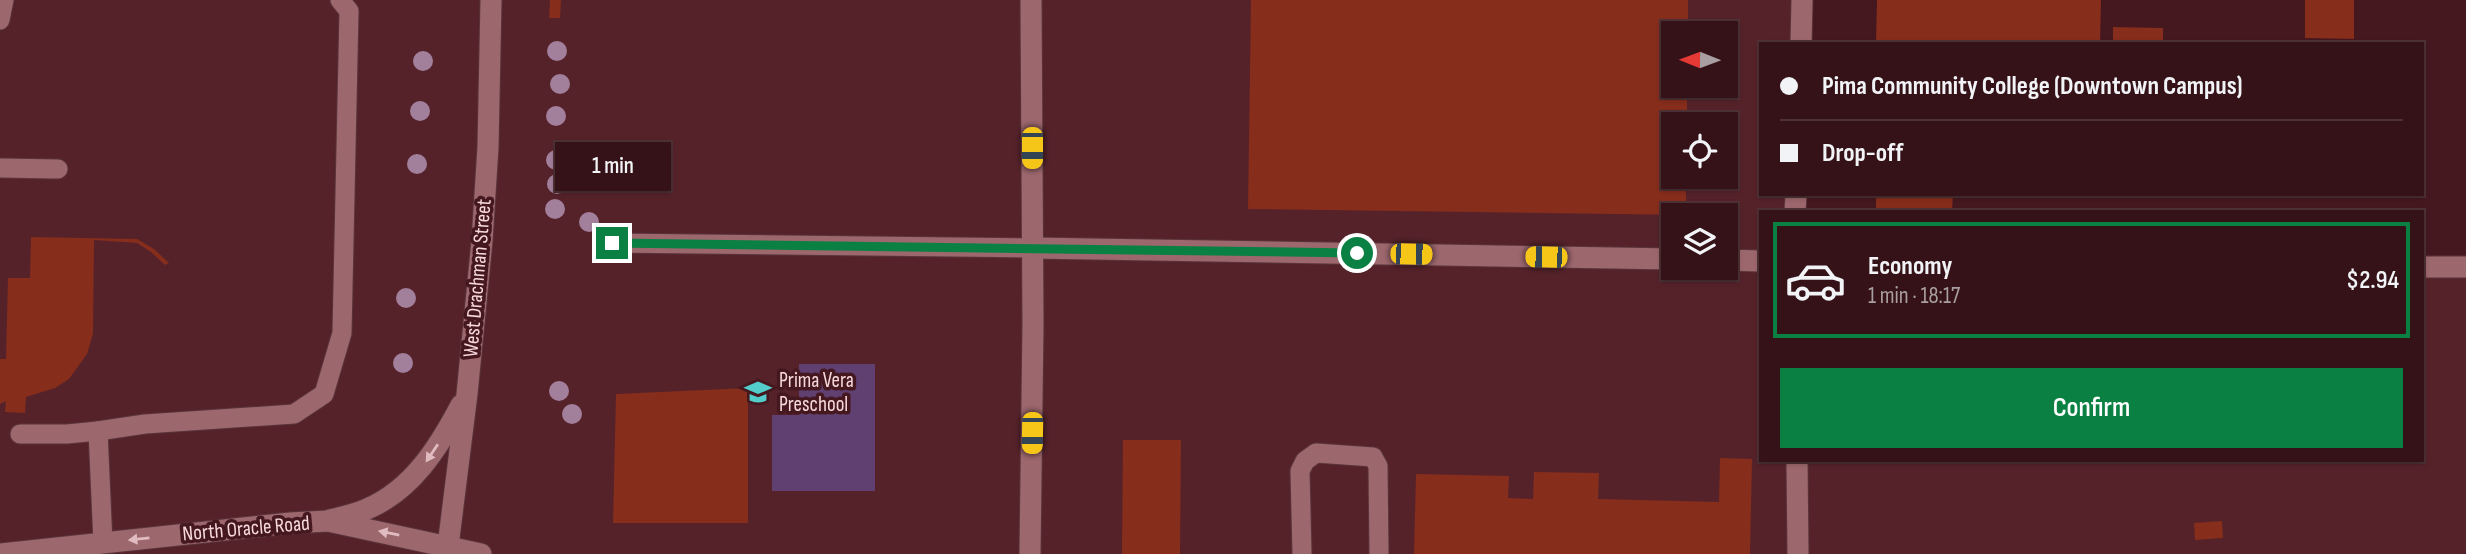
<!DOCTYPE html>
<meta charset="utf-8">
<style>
body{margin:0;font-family:"Sofia Sans Condensed",sans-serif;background:#3c1b20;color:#f1f3f6;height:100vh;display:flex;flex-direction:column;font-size:26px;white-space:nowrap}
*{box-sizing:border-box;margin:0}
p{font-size:23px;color:#a99ea1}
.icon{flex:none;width:38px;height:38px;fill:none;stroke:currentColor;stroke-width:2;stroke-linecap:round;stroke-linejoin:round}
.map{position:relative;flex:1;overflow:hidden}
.panel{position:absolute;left:1759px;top:210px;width:665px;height:252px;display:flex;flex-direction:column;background:#341217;border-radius:0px;box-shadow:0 2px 5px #0004,0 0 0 2px #4e3236}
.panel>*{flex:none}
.top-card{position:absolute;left:1759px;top:42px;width:665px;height:154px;border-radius:0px;box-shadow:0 2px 5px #0004,0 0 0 2px #4e3236;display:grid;align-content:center;height:154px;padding:0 21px;background:#341217}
.needle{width:46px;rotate:271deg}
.controls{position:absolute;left:1661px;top:21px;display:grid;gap:14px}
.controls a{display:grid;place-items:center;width:77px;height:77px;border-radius:0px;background:#341217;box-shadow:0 2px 5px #0004,0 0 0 2px #4e3236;font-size:35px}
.end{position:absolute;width:32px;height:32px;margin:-16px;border:9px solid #0b8043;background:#fff;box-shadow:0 0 0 4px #fff}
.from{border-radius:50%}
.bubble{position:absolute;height:49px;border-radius:0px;background:#341217;box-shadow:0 2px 5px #0004,0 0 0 2px #4e3236;font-size:23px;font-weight:600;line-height:49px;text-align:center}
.car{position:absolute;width:21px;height:42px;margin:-21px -10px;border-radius:9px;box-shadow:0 0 5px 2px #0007;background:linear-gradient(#f5c518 24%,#345 0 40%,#f5c518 0 76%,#345 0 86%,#f5c518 0)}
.top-card b{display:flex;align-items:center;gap:24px;height:66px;font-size:26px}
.top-card b+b{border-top:2px solid #4e3236}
.top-card i{width:18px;height:18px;background:#f1f3f6}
ul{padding:12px 0 0;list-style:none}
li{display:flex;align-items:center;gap:21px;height:116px;margin:0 14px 10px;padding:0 7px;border:4px solid transparent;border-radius:0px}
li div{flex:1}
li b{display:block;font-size:26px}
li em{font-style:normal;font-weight:600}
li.current{border-color:#0b8043}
li>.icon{width:63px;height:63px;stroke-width:1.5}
.primary-button{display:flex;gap:14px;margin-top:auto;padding:14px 21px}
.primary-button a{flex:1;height:80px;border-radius:0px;background:#0b8043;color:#fff;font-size:28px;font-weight:600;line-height:80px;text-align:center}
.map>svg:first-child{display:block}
.built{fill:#55222a;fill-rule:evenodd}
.green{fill:#603f71}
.building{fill:#862d1c}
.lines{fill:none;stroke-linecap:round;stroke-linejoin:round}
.lane-casing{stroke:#5a353b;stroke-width:21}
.street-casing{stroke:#5a353b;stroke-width:23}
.secondary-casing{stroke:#5a353b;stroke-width:23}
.lane{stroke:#9c676d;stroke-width:19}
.street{stroke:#9c676d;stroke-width:21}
.secondary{stroke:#9c676d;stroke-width:21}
.tree{fill:#a27f9a}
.oneway{fill:#e0bcc0}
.route{stroke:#0b8043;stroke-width:9}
.labels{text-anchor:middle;stroke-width:7;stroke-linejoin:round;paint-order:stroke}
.street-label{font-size:21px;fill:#f7d9db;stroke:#45181f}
.poi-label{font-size:21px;fill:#f7d9db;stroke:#45181f;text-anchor:start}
</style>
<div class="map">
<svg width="2466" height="554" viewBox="0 0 2466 554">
<rect width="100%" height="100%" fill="#45181f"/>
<!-- built -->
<path class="built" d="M0,0h1795l-2,44h-33v150h28v18h-28v248h662v-201l44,-1v296h-2466zM1673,33h53v53h-53zM1673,124h53v53h-53zM1673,215h53v53h-53z"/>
<!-- green -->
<path class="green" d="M799,364h76v127h-103v-76h27z"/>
<!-- building -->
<g class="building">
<path d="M550,0h11l-1,18h-11z"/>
<path d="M1251,0h437v33h-15v53h14v38h-14v53h13v38l-438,-6z"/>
<path d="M1877,0h224l-1,44h-224z"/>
<path d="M2305,0h49v39l-49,-1z"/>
<path d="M2113,27l50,1v16h-50z"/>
<path d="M1876,194h77l-1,17 -76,-1z"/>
<path d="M31,237l106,2 17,10 15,14 -4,2 -14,-13 -14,-9 -43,-3 -1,94 -6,20 -18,25 -14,9 -29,9 -1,16 -20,-1 1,-11 -6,3v-45h6l2,-81h22z"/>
<path d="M748,388v135h-135l3,-129z"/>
<path d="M1123,440h58l-1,114h-58z"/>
<path d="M1720,458l32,1 -2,95h-336l2,-80 93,2 -1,22 25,1 1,-27 65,1 -1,26 121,3z"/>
<path d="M2222,521l1,17 -28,2 -1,-17z"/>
</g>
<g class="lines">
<!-- lane casing -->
<g class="lane-casing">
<g id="lane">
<path d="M0,20l4,-20"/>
<path d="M0,168l58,1"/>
<path d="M612,243l420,5"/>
<path d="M98,431l47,-7 149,-10 30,-20 18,-61 7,-322 -9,-11"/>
<path d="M20,434h47l31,-3 5,112"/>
<path d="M1302,554l-2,-83 5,-10 11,-8 57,4 5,9 1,88"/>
</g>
</g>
<!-- street casing -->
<g class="street-casing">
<g id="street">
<path d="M1801,44l1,-44"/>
<path d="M1795,212l1,-18"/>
<path d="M1032,248l641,11"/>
<path d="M1726,260l34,1"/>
<path d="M2422,267h44"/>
<path d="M1797,460l1,94"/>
<path d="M1030,554l3,-230 -2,-324"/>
</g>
</g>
<!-- secondary casing -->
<g class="secondary-casing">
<g id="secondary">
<path d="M330,520c12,-3 26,-6 37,-11 45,-19 72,-62 94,-104"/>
<path d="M0,554l290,-31 38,-2 153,33"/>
<path d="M447,554l20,-160 15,-153 6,-94 3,-147"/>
</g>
</g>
<!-- lane -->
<use href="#lane" class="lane"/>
<!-- street -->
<use href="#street" class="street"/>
<!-- secondary -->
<use href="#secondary" class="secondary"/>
</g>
<!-- trees -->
<g class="tree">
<circle cx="557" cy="51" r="10"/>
<circle cx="423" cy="61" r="10"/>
<circle cx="560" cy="84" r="10"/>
<circle cx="420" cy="111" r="10"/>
<circle cx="556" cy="116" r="10"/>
<circle cx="556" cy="160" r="10"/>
<circle cx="417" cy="164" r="10"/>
<circle cx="557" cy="184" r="10"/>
<circle cx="555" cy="209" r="10"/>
<circle cx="589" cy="222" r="10"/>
<circle cx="406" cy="298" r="10"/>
<circle cx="403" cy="363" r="10"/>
<circle cx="559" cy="391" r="10"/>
<circle cx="572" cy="414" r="10"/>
</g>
<!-- one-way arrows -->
<defs><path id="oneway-solid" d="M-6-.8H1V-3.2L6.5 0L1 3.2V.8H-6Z" transform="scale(1.75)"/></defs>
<g class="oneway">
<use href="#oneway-solid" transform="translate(432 453) rotate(124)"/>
<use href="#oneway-solid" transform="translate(389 533) rotate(-169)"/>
<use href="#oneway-solid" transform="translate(139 539) rotate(174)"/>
</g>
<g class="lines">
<!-- route -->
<path class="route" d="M612,243l745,10"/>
</g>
<!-- icons -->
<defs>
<g id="school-bare" transform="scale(2.1)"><path d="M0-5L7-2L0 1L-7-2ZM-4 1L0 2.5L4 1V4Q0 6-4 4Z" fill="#53cdca" stroke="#45181f" stroke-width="2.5" paint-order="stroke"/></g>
</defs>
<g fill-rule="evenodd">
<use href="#school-bare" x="758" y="392"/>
</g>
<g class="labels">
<!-- street labels -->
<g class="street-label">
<text transform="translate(477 278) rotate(-85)" y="7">West Drachman Street</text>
<text transform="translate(246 528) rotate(-5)" y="7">North Oracle Road</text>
</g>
<!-- poi labels -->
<g class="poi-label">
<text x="779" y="387">Prima Vera<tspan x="779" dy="24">Preschool</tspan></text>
</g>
</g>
</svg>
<div class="controls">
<a><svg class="needle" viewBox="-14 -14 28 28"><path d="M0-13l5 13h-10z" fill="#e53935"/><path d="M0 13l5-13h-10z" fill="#a99ea1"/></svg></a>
<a><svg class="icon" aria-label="locate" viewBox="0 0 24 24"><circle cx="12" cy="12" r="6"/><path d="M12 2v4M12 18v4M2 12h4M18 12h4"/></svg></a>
<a><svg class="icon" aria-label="layers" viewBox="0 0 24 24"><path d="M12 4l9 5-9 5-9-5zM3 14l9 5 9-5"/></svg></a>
</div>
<i class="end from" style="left:1357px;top:253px"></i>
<i class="end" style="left:612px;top:243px"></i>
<div class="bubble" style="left:555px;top:142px;width:116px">1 min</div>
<i class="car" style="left:1032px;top:148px;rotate:180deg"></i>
<i class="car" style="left:1411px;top:254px;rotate:91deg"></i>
<i class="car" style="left:1546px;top:257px;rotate:271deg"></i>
<i class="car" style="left:1032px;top:433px;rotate:181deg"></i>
<div class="top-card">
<b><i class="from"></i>Pima Community College (Downtown Campus)</b>
<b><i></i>Drop-off</b>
</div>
<section class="panel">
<ul>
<li class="current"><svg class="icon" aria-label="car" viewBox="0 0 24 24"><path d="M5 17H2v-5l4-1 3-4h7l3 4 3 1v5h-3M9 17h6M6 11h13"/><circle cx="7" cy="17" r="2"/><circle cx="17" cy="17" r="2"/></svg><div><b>Economy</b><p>1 min · 18:17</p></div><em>$2.94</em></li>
</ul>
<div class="primary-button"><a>Confirm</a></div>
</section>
</div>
